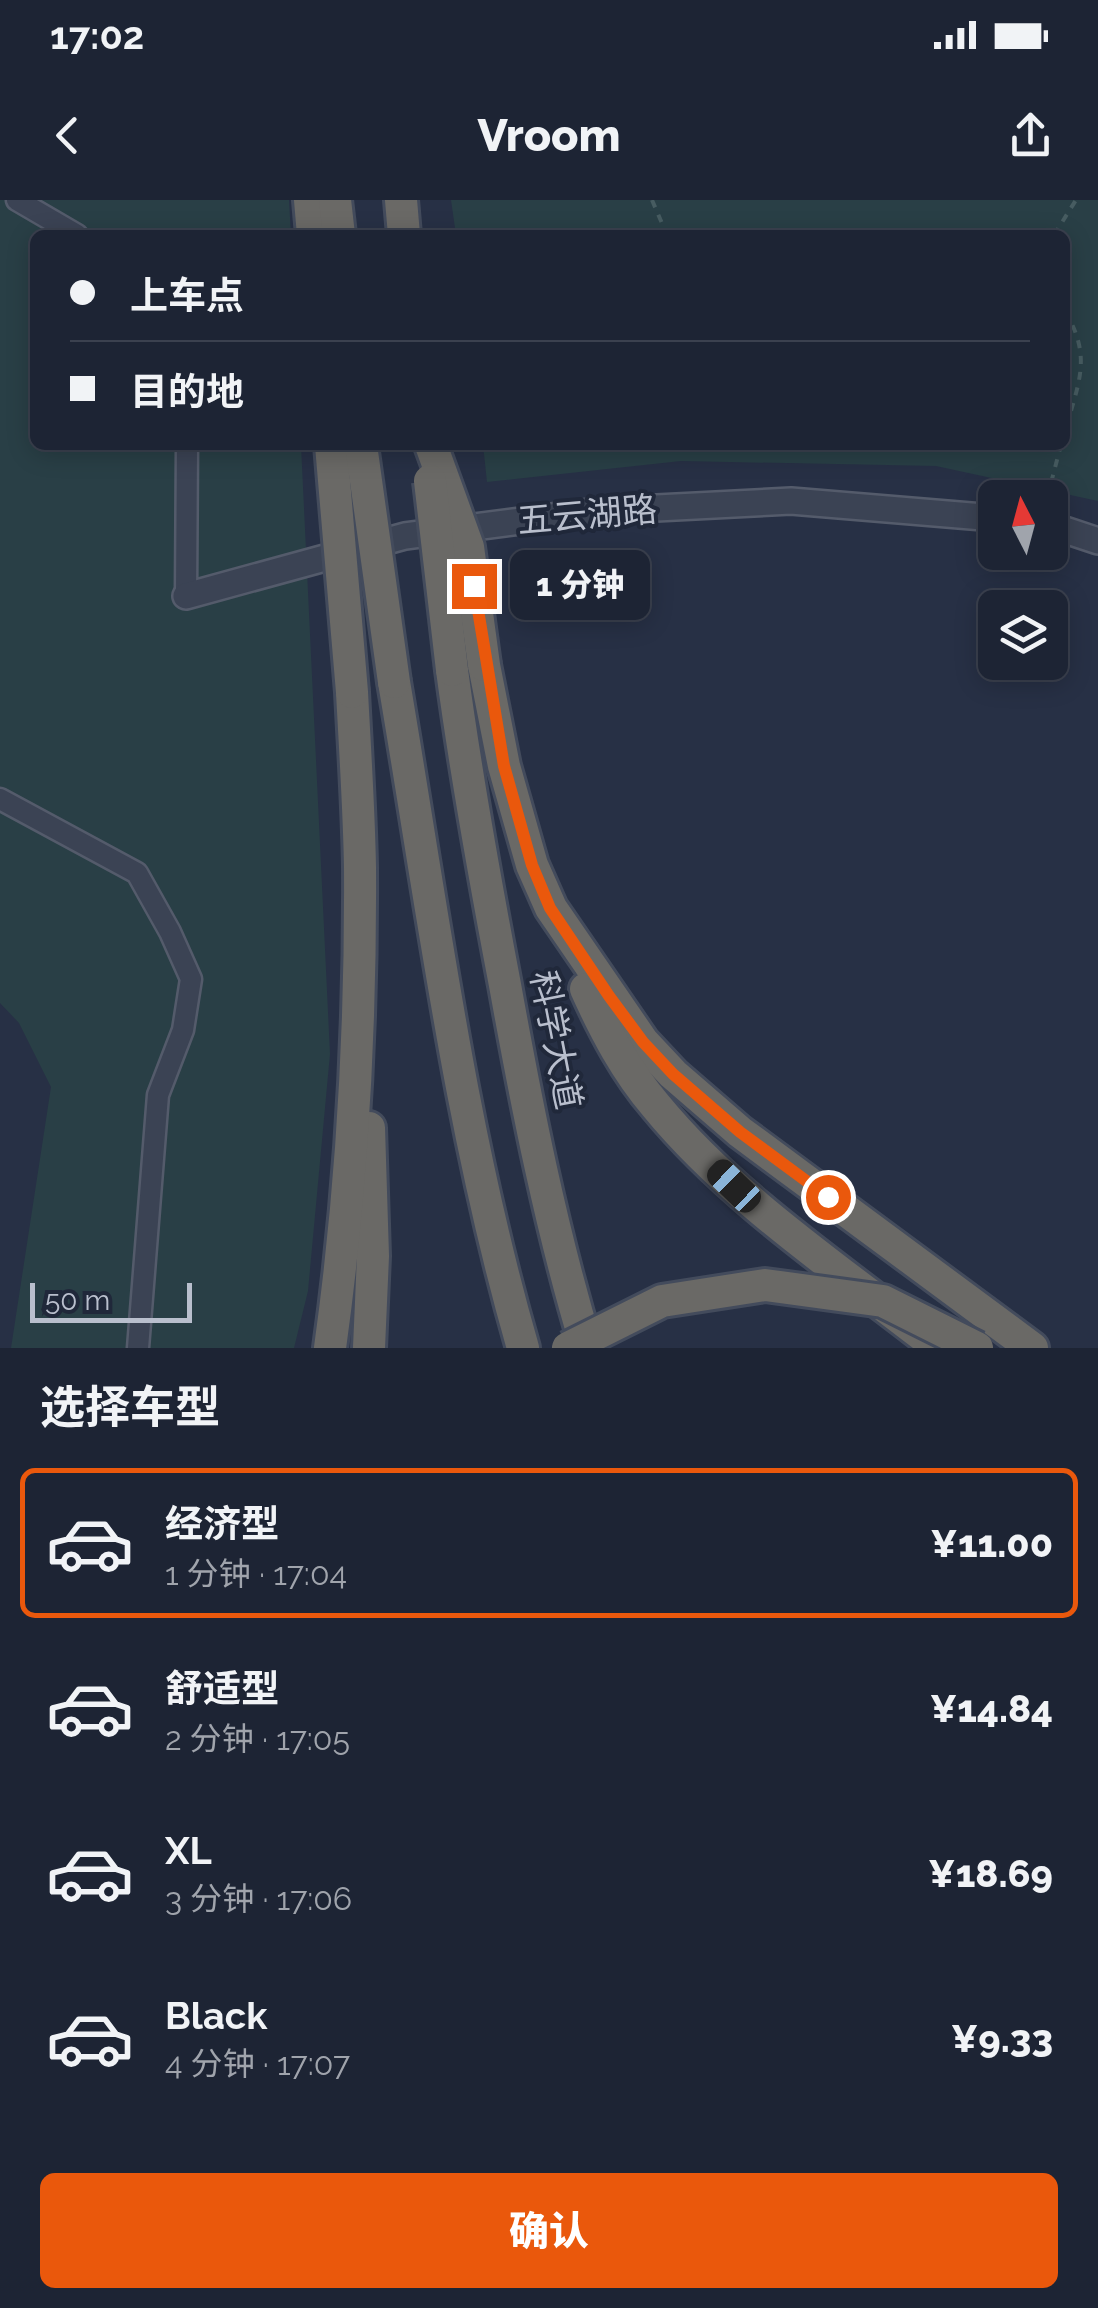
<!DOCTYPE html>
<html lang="zh">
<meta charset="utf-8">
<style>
body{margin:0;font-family:Raleway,"Noto Sans SC",sans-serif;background:#2a3040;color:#f1f3f6;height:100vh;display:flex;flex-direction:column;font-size:38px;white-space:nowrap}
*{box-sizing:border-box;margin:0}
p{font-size:32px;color:#a0a4ac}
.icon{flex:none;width:55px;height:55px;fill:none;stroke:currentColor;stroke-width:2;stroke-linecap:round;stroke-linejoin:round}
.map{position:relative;height:1148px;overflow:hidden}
.sheet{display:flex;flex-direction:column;background:#1d2434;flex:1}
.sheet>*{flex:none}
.top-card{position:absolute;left:30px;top:30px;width:1040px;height:220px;border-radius:15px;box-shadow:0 5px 25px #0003,0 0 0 2px #3b414f;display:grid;align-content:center;height:220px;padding:0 40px;background:#1d2434}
.needle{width:65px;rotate:354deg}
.buttons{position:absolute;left:978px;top:280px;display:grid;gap:20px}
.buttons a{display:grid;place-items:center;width:90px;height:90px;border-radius:15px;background:#1d2434;box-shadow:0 5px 25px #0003,0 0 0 2px #3b414f;font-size:50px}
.scale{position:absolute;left:30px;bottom:25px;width:162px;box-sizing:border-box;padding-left:10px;border:5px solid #b9bfcd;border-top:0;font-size:28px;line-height:35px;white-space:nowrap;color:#b9bfcd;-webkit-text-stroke:8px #20283a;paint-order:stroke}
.end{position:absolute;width:45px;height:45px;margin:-22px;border:12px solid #ea580c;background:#fff;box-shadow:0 0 0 5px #fff}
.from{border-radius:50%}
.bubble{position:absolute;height:70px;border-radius:15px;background:#1d2434;box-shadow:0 5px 25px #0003,0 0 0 2px #3b414f;font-size:32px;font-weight:800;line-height:70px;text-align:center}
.car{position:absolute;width:30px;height:60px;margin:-30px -15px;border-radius:12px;box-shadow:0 0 8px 2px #0007;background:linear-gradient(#222 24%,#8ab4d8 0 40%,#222 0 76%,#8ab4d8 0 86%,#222 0)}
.top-card b{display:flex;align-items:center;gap:35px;height:95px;font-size:38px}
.top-card b+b{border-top:2px solid #3b414f}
.top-card i{width:25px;height:25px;background:#f1f3f6}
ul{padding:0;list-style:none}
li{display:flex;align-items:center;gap:30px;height:150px;margin:0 20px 15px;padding:0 20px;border:5px solid transparent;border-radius:15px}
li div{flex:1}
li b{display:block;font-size:38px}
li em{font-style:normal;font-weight:800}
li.current{border-color:#ea580c}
li>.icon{width:90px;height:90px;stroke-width:1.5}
h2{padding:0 40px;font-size:45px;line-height:120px}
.primary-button{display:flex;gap:20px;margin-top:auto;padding:20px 40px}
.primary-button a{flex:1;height:115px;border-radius:15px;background:#ea580c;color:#fff;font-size:40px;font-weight:800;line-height:115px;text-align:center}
.status{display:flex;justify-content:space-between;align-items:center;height:70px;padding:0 50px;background:#1d2434;direction:ltr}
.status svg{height:28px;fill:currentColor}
header{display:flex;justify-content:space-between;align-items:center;height:130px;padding:0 40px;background:#1d2434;font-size:45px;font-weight:800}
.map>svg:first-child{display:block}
.green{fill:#293f46}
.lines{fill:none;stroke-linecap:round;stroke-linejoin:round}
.minor-casing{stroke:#545b6b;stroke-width:25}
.tertiary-casing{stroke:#545b6b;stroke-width:30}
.trunk-casing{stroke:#434b5c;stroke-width:38}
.path{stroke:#475c61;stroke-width:4;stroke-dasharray:8 8;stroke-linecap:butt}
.minor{stroke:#3b4354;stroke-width:20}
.tertiary{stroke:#3b4354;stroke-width:25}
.trunk{stroke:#6a6966;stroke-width:32}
.trunk-bridge-casing{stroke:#434b5c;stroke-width:38;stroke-linecap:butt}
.trunk-bridge{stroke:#6a6966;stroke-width:32}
.route{stroke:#ea580c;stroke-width:12}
.labels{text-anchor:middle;stroke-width:8;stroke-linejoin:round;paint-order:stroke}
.street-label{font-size:35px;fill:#b9bfcd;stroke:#20283a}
</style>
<div class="status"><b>17:02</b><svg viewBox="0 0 49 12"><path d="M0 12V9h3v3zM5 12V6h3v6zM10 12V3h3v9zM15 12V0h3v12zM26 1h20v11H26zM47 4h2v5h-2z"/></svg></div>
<header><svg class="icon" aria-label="back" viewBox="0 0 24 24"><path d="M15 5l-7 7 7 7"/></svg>Vroom<svg class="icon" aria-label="share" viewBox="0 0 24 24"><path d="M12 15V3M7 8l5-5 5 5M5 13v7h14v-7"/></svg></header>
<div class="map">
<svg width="1098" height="1148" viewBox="0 0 1098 1148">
<rect width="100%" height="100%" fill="#273045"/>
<!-- green -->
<g class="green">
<path d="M0,0h289l2,35h-256v210h266l29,609 -22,237 -14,57h-283l40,-261 -32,-64 -19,-20z"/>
<path d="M451,0h647v301l-162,-35 -255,-5 -194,21 -4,-37h582v-210h-609z"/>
</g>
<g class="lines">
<!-- minor casing -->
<g class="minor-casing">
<g id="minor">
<path d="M17,0l60,35"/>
<path d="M186,396l1,-151"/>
<path d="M0,599l137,74 33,59 21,47 -8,51 -25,65 -20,253"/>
</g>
</g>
<!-- tertiary casing -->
<g class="tertiary-casing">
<g id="tertiary">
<path d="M1050,325l48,16"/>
<path d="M186,396l219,-60 193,-25 193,-10 204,17"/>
</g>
</g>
<!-- trunk casing -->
<g class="trunk-casing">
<g id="trunk">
<path d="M310,0l3,35"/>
<path d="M335,0l4,35"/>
<path d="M401,0l3,35"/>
<path d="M484,465l20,101 28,99 19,43 92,134 30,32 67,58 292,216"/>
<path d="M452,470c14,106 33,210 53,315 22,122 46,244 82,363"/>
<path d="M394,482c38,223 66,448 129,666"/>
<path d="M586,789c19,42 40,82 70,117 77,94 188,167 283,242"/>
<path d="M369,928l4,128 -4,92"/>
<path d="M330,1148c22,-158 31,-321 30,-481 -1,-58 -5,-117 -8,-175"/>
</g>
</g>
<!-- path -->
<g class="path">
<path d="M652,0l15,35"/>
<path d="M1054,35l22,-35"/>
<path d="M1065,111c28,47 13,72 0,121"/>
<path d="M1047,298l14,-53"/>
</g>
<!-- minor -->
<use href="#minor" class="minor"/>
<!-- tertiary -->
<use href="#tertiary" class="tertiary"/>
<!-- trunk -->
<use href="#trunk" class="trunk"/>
<!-- trunk-bridge casing -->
<g class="trunk-bridge-casing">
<g id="trunk-bridge">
<path d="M331,245l21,247"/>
<path d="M361,245l33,237"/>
<path d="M431,245l37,102 16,118"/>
<path d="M430,281l22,189"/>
<path d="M568,1148l94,-47 103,-16 118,16 94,47"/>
</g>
</g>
<!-- trunk-bridge -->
<use href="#trunk-bridge" class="trunk-bridge"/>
</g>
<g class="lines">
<!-- route -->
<path class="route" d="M474,386l30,180 28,99 18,43 59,88 34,46 30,32 67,58 88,65"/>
</g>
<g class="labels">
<!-- street labels -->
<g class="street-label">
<text transform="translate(587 315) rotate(-5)" y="12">五云湖路</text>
<text transform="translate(556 840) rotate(79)" y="12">科学大道</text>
</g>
</g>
</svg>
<div class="buttons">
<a><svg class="needle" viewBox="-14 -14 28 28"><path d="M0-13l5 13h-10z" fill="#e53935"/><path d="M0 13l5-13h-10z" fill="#a0a4ac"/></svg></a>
<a><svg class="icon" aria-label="layers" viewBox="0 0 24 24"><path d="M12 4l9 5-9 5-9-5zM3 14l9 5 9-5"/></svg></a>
</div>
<div class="scale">50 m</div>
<i class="end from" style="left:828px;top:997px"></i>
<i class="end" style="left:474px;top:386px"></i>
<div class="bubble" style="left:510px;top:350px;width:140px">1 分钟</div>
<i class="car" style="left:734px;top:986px;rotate:314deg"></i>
<div class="top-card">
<b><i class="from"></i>上车点</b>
<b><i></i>目的地</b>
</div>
</div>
<section class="sheet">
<h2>选择车型</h2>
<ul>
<li class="current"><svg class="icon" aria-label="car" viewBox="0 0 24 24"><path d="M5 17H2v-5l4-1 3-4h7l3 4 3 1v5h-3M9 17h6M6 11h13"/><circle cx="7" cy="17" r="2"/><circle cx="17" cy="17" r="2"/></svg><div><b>经济型</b><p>1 分钟 · 17:04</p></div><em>¥11.00</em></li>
<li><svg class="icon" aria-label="car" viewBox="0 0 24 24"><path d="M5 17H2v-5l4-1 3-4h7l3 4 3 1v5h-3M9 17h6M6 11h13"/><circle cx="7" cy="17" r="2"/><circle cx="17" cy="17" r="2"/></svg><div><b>舒适型</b><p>2 分钟 · 17:05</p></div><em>¥14.84</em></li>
<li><svg class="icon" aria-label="car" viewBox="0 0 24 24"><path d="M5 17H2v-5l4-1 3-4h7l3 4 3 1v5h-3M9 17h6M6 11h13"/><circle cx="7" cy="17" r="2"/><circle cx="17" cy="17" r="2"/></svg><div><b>XL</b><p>3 分钟 · 17:06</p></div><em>¥18.69</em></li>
<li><svg class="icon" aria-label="car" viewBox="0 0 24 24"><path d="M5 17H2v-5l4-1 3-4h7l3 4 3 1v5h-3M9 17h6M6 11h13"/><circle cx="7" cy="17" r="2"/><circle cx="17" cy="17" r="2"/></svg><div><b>Black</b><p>4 分钟 · 17:07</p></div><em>¥9.33</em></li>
</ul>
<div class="primary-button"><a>确认</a></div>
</section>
